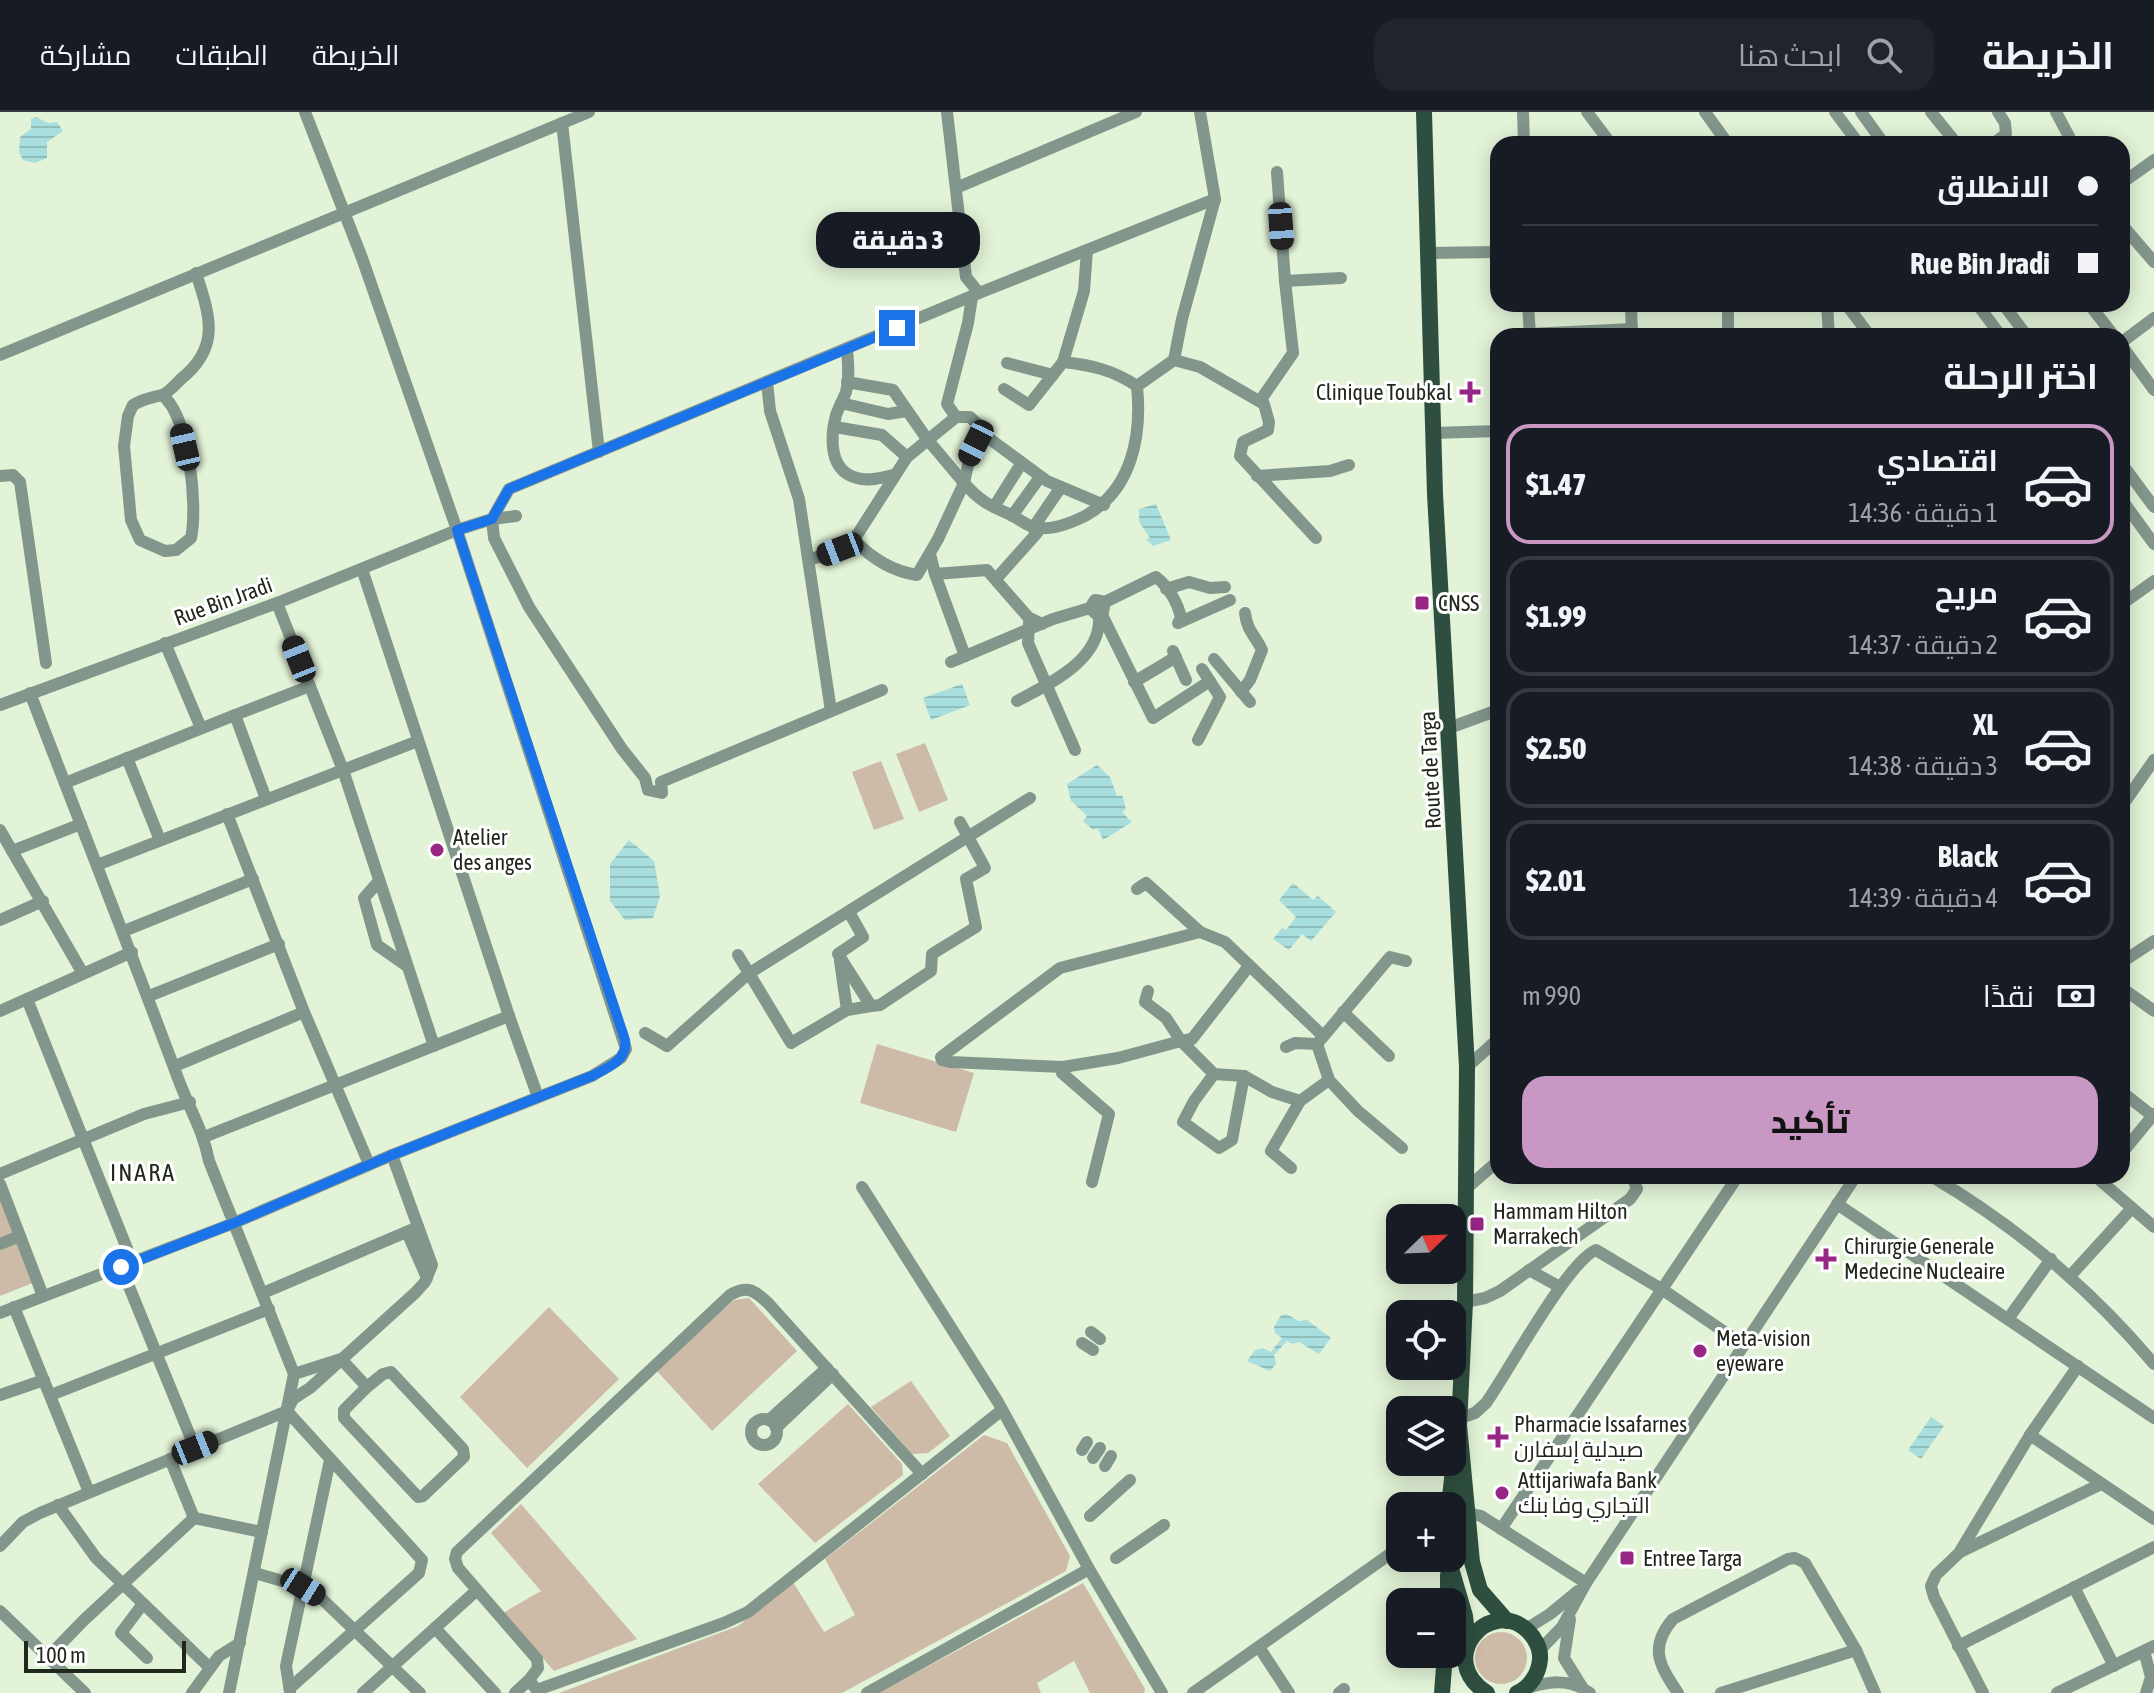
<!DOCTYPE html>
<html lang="ar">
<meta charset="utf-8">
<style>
body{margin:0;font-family:"Asap Condensed",Cairo,sans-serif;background:#20242c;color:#f1f3f6;direction:rtl;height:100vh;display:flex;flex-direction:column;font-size:30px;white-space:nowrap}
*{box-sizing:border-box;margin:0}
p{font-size:26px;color:#9ea1a6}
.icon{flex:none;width:44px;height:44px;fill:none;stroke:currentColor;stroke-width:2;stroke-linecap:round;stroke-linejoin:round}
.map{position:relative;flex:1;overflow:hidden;direction:ltr}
.side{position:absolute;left:1490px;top:216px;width:640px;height:856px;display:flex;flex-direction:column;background:#171b24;border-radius:24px;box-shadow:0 4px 20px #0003;direction:rtl}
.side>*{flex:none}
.guide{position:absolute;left:1490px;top:24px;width:640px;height:176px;border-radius:24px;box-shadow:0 4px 20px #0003;direction:rtl;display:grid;align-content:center;height:176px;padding:0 32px;background:#171b24}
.needle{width:52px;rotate:67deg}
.tools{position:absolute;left:1386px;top:1092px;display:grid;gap:16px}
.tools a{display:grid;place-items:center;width:80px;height:80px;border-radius:16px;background:#171b24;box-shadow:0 4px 20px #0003;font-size:40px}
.scale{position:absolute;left:24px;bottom:20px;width:162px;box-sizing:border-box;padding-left:8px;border:4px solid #21271d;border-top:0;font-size:22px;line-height:28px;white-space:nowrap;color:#21271d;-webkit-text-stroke:6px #fff;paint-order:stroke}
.end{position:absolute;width:36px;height:36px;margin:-18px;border:10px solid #1a73e8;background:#fff;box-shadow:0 0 0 4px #fff}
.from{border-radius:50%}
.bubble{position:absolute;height:56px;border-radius:24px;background:#171b24;box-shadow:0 4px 20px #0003;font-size:26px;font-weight:800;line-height:56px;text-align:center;direction:rtl}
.car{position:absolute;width:24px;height:48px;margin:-24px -12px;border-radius:10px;box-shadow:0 0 6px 2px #0007;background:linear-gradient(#222 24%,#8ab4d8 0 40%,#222 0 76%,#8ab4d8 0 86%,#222 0)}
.guide b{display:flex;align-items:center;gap:28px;height:76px;font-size:30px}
.guide b+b{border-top:2px solid #363941}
.guide i{width:20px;height:20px;background:#f1f3f6}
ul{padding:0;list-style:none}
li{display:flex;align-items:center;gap:24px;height:120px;margin:0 16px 12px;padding:0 16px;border:4px solid #363941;border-radius:24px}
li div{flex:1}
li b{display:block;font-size:30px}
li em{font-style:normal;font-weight:800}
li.on{border-color:#c997c3}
li>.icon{width:72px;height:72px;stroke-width:1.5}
h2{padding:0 32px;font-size:36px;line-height:96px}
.pay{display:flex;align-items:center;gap:20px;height:88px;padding:0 32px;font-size:30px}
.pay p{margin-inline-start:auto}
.cta{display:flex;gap:16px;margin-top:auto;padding:16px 32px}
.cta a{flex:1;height:92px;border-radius:24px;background:#c997c3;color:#111;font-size:32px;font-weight:800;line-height:92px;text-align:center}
header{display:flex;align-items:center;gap:48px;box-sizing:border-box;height:112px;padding:0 40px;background:#171b24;border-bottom:2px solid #363941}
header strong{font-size:38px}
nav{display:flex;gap:44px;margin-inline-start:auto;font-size:28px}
.search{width:560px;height:72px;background:#20242c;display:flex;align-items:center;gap:20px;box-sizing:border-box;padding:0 28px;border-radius:24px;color:#9ea1a6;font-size:30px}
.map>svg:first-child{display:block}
.green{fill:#cebba7}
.water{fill:url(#water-rules)}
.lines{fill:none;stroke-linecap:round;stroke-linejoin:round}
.minor{stroke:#83968c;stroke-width:12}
.major{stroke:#2e4f40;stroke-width:16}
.route{stroke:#1a73e8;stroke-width:10}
.poi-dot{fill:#982685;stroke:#fff;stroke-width:3}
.labels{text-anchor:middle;stroke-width:6;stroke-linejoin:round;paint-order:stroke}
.poi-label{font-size:22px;fill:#21271d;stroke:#fff;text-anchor:start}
.street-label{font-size:22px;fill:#21271d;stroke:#fff}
.neighbourhood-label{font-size:24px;letter-spacing:2px;fill:#21271d;stroke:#fff}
</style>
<header>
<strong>الخريطة</strong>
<div class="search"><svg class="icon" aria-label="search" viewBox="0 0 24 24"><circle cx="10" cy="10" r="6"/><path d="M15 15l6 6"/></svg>ابحث هنا</div>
<nav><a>الخريطة</a><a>الطبقات</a><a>مشاركة</a></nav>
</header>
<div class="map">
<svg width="2154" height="1581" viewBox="0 0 2154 1581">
<defs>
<pattern id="water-rules" width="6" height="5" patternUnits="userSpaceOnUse" patternTransform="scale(2)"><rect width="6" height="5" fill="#a8dedd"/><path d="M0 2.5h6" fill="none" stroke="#90bebd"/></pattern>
</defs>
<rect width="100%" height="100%" fill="#e2f3d7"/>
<!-- green -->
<g class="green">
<path d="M925,631l23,57 -29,12 -23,-58z"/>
<path d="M881,649l23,58 -30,11 -22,-58z"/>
<path d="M877,932l97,29 -18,59 -96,-29z"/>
<path d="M0,1082l35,88 -35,14z"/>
<path d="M749,1186l48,53 -85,80 -56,-61 78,-70z"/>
<path d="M549,1195l70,72 -92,89 -67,-71z"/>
<path d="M911,1269l39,55 -22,17 -16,1 -41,-47z"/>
<path d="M848,1292l54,60 1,11 -88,68 -57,-59z"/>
<path d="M984,1323l23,8 63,113 -4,15 -224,122h-283l179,-67 55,-44 31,50 31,-17 -30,-56z"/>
<path d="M521,1392l116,135 -83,32 -51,-58 38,-22 -50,-58z"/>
<path d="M1083,1471l62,106 -1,4h-54l-16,-32 -37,22 4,10h-163z"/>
<circle cx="1501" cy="1546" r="26"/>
</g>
<!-- water -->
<g class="water">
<path d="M36,5l12,6 9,-1 6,9 -16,11v16l-12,5 -12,-3 -4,-8 1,-15 11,-8v-10z"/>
<path d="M1156,392l15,36 -18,6 -7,-7 4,-1 -11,-16v-13z"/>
<path d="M962,572l8,21 -39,15 -8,-22z"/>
<path d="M1097,653l13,12 7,19 5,-1 4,14 -4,3 10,10 -29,18 -5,-12 -5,2 -10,-9 4,-5 -16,-15 -4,-17z"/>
<path d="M629,728l25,21 6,35 -7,22 -28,2 -15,-19v-37z"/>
<path d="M1293,771l20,17 5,-4 18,16 -25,29 -9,-7 -13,16 -16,-11 9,-11 4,2 10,-13 -17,-17z"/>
<path d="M1286,1202l13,7 8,-1 24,18 -12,16 -20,-12 -7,2 -5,-3 -13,14 2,9 -6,7 -23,-10 8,-11 8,-2 8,4 11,-14 -7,-5 -1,-6 7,-12z"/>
<path d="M1931,1305l13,9 -23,33 -13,-9z"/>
</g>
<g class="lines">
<!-- minor -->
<g class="minor">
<path d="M947,0l19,165 13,16 236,-94 -15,-87"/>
<path d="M1523,0l1,32"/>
<path d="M1587,0l24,32"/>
<path d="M1705,0l23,32"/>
<path d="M1835,0l24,32"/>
<path d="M1861,0l23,32"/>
<path d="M1931,0l26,32"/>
<path d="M2056,0l17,32"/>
<path d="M562,11l37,329"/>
<path d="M1993,32l13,-10 -1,-11 -7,-11"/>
<path d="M1277,60l8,109 56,-3"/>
<path d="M2122,71l32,-23"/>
<path d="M956,76l180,-76"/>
<path d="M2122,113l32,37"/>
<path d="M1428,141l70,-1"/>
<path d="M1528,192l2,32"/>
<path d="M1631,192l1,32"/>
<path d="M1728,192v32"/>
<path d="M1827,192l2,32"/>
<path d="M1846,192l24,32"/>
<path d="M1977,192l24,32"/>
<path d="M2003,192l24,32"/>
<path d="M2089,192l25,32"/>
<path d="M1530,222l102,-5"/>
<path d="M2122,230l32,-24"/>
<path d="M2122,234l32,44"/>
<path d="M847,237c1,14 3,29 -1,43 -3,8 -7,15 -10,23 -6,23 -7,56 21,63 12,4 26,-1 37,-3"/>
<path d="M0,243l589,-243"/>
<path d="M1174,248l8,-41 33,-120"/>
<path d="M1063,250l21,-71 3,-41"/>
<path d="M1007,251l46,12"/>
<path d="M767,270l3,29 29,88 32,212"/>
<path d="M847,270l46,8 34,49 37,44 -26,56 -21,36c-26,-4 -46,-17 -64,-36"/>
<path d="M1004,277l25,16 34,-43c28,3 50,8 74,24"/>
<path d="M162,283c27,20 36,111 29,143l-15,12 -11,1 -25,-11 -9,-20 -7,-74 4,-30 5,-11c12,-7 17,-7 29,-10 6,-2 14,-11 19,-16 40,-32 29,-63 15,-106"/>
<path d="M1260,289l33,-48 -8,-72"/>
<path d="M841,291l47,11 19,-3"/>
<path d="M956,305l-9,-13 21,-81 4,-26"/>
<path d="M835,315l47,8 25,22"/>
<path d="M1433,321l65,-2"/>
<path d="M983,322l64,47 57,24"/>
<path d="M2122,352l32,43"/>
<path d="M0,364l13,-1 7,7 26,181"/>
<path d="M1257,364l73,-5 19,-6"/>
<path d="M2122,388l32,44"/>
<path d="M994,395l27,-43"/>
<path d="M516,404l-24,3 2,19 35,69 93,142 23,29 3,12 14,3 -1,-11 221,-92"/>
<path d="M1012,404l28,-39"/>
<path d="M930,442l5,20 52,-4 41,47 14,7"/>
<path d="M809,448l31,-11 17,-14 50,-78 49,-40h14l16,15c-15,16 -18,31 -22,51 15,17 24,22 45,31 9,4 19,13 28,14 16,2 34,-5 48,-12 47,-26 57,-80 52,-130l37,-26 26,7 64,37 5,18 -1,8 -25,12 -3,14 76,82"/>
<path d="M362,457l147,447 29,81"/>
<path d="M935,462l30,82"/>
<path d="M996,467l41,-46 -4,-5 28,-41"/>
<path d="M1166,477l23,-7 21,6 15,-1"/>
<path d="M277,491l66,167 91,276"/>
<path d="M1103,491l53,-26c12,9 22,26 25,41l-3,5 52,-23"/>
<path d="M2122,492l32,-23"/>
<path d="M1101,501l52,105 57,-37"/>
<path d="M1029,511l-1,20 47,107"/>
<path d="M165,531l36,85"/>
<path d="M1173,539l13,29"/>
<path d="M1214,547l36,43"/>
<path d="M951,550l102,-43 37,-11 5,-8 6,1 3,6 -1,5 -7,2 -6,-6"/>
<path d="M1134,570l42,-25"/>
<path d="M1241,580l9,-12 12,-30c-7,-15 -15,-19 -17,-37"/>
<path d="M30,581c50,130 101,259 149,388 11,29 24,49 30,80l85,213"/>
<path d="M1017,589c33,-18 86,-41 82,-87"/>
<path d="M0,593l277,-102 180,-73 35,-11 17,-30 470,-196"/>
<path d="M235,603l75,-29"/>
<path d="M1449,616l49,-18"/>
<path d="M1198,628l22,-43 -18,-28"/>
<path d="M127,646l33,82"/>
<path d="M65,671l170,-68 31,84"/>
<path d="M2122,694l32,-46"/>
<path d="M227,702l77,198 65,152"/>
<path d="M0,718l82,142"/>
<path d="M12,739l69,-27"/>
<path d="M97,753l321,-124"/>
<path d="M379,769l-15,17 13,47 30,21"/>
<path d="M1137,777l9,-6 54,49 25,10 98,94"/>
<path d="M0,808l43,-19"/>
<path d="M124,819l129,-52"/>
<path d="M738,843l53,88 56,-33 24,-4 -33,-52 25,-17 -14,-25"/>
<path d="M840,849l7,49"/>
<path d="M2122,850l32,-21"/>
<path d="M2122,876l32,23"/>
<path d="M1148,879l-3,11 21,16 15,23 11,-2 57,-73"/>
<path d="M149,884l130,-52"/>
<path d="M27,887l105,262"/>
<path d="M871,894l9,-1 51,-34 1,-17 44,-27 -10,-48 19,-11 -25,-46"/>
<path d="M0,899l132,-59"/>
<path d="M1343,900l46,44"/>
<path d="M645,921l22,13 81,-72 282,-176"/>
<path d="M1317,932l12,36 29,31 44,37"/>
<path d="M1286,935l9,-4 22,1 73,-87 16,4"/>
<path d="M175,954l129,-54"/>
<path d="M1063,955l-113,-5 -8,-2 -1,-3 119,-89 140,-36"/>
<path d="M1467,955l31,-28"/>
<path d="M1214,962l-20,27 -11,21 36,26 13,-8 12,-64"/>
<path d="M2122,980l32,25"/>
<path d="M204,1025l305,-121"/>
<path d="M2122,1041l32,-39"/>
<path d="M1291,1056l-20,-17 29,-50"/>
<path d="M0,1062l144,-60 46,-12"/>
<path d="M1931,1064c85,50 159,112 223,188"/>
<path d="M2095,1064l59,51"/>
<path d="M1092,1070l17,-68 -47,-41 1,-6 55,-9 63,-17 33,33 30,2 28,16 28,9 29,-21"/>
<path d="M0,1072l43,112"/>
<path d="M862,1075l136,215 91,167 73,124"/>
<path d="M1467,1076l31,-27"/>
<path d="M1837,1092l317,214"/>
<path d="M407,1120l20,46"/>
<path d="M0,1132l20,-8"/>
<path d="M121,1155l74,181"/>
<path d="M1529,1158l31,17"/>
<path d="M2071,1163l61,-67"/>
<path d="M263,1181l155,-66"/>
<path d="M1465,1190l20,-4 15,-7 130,-92 7,-10 -5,-13"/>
<path d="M14,1195l75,185"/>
<path d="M0,1201l234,-90 158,-68 200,-79 29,-18 5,-9 -169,-519 -95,-272 -57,-146"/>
<path d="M2008,1207l43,-60"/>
<path d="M1091,1220l9,7"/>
<path d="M1082,1231l11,7"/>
<path d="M0,1283l44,-15"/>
<path d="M51,1283l218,-86"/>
<path d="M287,1299l135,149 -3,13 -129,115"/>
<path d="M1460,1306l15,-5 11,-10c22,-31 82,-142 110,-153l67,40 79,54"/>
<circle cx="764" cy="1320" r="13"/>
<path d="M769,1308l58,-52"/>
<path d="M776,1316l57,-54"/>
<path d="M2030,1323l124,84"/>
<path d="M1082,1338l5,-8"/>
<path d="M1093,1346l7,-10"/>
<path d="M170,1347l24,59"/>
<path d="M1105,1354l6,-10"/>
<path d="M58,1393l38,53 114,110"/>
<path d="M1468,1401l13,3 105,67"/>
<path d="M1090,1404l40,-36"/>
<path d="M194,1406l68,14"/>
<path d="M1452,1408l17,7"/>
<path d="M1501,1417l237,-353"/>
<path d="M0,1434l23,-24 17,-9 247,-102 6,-12 17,-11 105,-95 10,-11 7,-17 -40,-110"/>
<path d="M1960,1440l141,-68"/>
<path d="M1116,1446l48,-33"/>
<path d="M255,1461l48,14 20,13 97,93"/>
<path d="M2074,1475l40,79"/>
<path d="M142,1493l-21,28 26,25"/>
<path d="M0,1499l85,82"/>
<path d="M1570,1507l-6,39 18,29"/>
<path d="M435,1516l60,65"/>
<path d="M1526,1517l24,-15 28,-23"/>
<path d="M1958,1534l196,-99"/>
<path d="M1259,1535l30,46"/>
<path d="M1539,1539l23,-24 24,-44 270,-407"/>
<path d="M2144,1539l7,26 -5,16"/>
<path d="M48,1545l36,-37 110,-102"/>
<path d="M1525,1577c23,-8 45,-11 65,4"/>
<path d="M537,1578l187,-67 24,-11 254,-202"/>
<path d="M290,1580l-4,-26 44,-206"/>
<path d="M192,1581l27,-37 21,-13"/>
<path d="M229,1581l65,-319 47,-15 26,28 -23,23v8l74,79 5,-1 41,-39 -1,-8 -72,-77 -8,2 -16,13"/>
<path d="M363,1581l113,-102"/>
<path d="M515,1581l14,-13"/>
<path d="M539,1581l-10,-13 9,-12 -1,-9 -79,-91 -3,-9 2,-7 273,-257c18,-10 24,-5 38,8l154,171"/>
<path d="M867,1581l222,-124"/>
<path d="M1193,1581l207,-146"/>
<path d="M1339,1581l5,-4"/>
<path d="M1678,1581c-18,-27 -30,-45 -5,-74l115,-60 7,-1 10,5 51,87 19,43"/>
<path d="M1721,1581l135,-43"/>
<path d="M1983,1581l-49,-96 -3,-11 5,-11 23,-22 71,-118 48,-69"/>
<path d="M2057,1581l97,-47"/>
</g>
<!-- major -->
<g class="major">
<path d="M1424,0l11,382 32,573 -2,235 -6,123 13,137 8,28 27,31"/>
<path d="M1449,1394l7,-63"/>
<path d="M1448,1446l17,58 3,26"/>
<path d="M1448,1490v-27"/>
<path d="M1442,1581l3,-39"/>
<path d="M1487,1581c-53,-34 3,-98 41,-62 7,7 13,18 12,28 -1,15 -10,28 -23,34"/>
</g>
</g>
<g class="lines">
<!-- route -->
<path class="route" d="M121,1155l113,-44 158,-68 200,-79c16,-8 36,-16 33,-36l-168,-510 35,-11 17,-30 388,-161"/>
</g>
<!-- markers -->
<g class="poi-dot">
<path d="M1466 268h8v8h8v8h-8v8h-8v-8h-8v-8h8z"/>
<rect x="1414" y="483" width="16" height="16" rx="4"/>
<circle cx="437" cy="738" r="8"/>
<rect x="1469" y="1104" width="16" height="16" rx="4"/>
<path d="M1822 1135h8v8h8v8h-8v8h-8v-8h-8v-8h8z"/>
<circle cx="1700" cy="1239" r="8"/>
<path d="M1494 1313h8v8h8v8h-8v8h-8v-8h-8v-8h8z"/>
<circle cx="1502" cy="1381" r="8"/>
<rect x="1619" y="1438" width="16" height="16" rx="4"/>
</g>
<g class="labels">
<!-- poi labels -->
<g class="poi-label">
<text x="1452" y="288" text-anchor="end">Clinique Toubkal</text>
<text x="1438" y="499">CNSS</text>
<text x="453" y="733">Atelier<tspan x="453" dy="25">des anges</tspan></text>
<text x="1493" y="1107">Hammam Hilton<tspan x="1493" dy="25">Marrakech</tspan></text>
<text x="1844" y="1142">Chirurgie Generale<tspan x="1844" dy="25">Medecine Nucleaire</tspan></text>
<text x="1716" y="1234">Meta-vision<tspan x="1716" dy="25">eyeware</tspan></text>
<text x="1514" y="1320">Pharmacie Issafarnes<tspan x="1514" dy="25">صيدلية إسفارن</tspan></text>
<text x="1518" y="1376">Attijariwafa Bank<tspan x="1518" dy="25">التجاري وفا بنك</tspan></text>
<text x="1643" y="1454">Entree Targa</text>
</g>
<!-- street labels -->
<g class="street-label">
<text transform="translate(223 489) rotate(-20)" y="8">Rue Bin Jradi</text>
<text transform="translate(1430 658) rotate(-93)" y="8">Route de Targa</text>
</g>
<!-- neighbourhood labels -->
<g class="neighbourhood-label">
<text x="143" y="1069">INARA</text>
</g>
</g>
</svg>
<div class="tools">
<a><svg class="needle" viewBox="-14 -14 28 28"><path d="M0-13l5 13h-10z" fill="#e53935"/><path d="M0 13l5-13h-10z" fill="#9ea1a6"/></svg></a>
<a><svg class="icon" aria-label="locate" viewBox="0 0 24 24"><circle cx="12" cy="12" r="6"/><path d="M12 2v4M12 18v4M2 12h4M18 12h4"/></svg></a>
<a><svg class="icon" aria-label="layers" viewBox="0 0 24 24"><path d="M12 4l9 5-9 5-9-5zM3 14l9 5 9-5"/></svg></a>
<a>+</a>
<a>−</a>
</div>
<div class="scale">100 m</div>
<i class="end from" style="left:121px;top:1155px"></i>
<i class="end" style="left:897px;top:216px"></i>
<div class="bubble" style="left:816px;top:100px;width:164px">3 دقيقة</div>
<i class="car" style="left:1281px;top:114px;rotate:176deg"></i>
<i class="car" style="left:976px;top:331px;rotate:206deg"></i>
<i class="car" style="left:185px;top:335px;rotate:347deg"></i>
<i class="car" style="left:840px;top:437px;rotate:249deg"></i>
<i class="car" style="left:299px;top:547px;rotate:338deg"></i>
<i class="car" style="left:195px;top:1336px;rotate:68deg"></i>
<i class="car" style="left:303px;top:1475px;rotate:122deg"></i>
<div class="guide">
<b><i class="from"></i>الانطلاق</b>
<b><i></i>Rue Bin Jradi</b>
</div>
<section class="side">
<h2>اختر الرحلة</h2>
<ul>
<li class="on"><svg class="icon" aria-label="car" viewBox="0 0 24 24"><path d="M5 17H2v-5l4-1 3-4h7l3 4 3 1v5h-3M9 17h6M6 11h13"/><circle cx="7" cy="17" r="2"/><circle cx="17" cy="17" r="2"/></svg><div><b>اقتصادي</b><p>1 دقيقة · 14:36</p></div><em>$1.47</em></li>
<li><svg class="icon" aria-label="car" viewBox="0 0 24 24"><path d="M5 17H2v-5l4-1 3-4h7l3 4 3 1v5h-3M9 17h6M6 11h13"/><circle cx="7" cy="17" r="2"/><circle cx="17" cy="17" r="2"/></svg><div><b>مريح</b><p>2 دقيقة · 14:37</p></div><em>$1.99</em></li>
<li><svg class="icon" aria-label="car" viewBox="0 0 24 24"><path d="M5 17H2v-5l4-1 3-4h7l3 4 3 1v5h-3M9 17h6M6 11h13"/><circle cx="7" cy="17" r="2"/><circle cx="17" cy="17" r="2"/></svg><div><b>XL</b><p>3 دقيقة · 14:38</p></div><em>$2.50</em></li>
<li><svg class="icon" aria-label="car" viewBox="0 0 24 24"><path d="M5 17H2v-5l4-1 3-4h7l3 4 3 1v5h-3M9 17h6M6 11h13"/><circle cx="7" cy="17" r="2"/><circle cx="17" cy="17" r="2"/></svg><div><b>Black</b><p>4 دقيقة · 14:39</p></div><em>$2.01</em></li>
</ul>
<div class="pay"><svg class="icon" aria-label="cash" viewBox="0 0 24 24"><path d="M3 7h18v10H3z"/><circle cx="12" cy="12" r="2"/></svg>نقدًا<p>990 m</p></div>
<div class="cta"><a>تأكيد</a></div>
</section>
</div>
